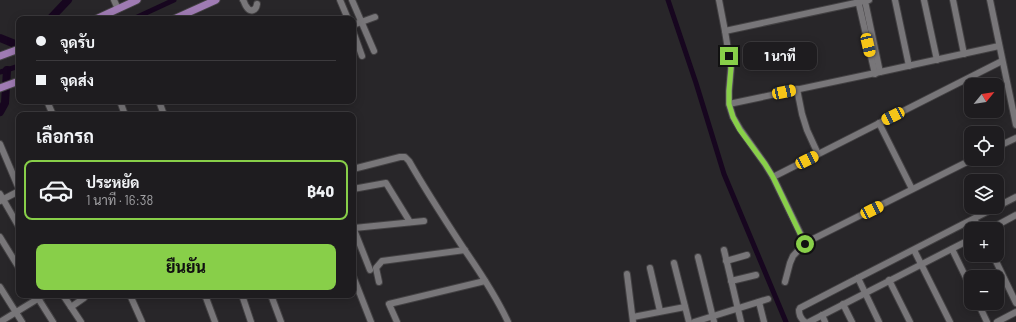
<!DOCTYPE html>
<html lang="th">
<meta charset="utf-8">
<style>
body{margin:0;font-family:Barlow,Sarabun,sans-serif;background:#262528;color:#f1f3f6;height:100vh;display:flex;flex-direction:column;font-size:15px;white-space:nowrap}
*{box-sizing:border-box;margin:0}
p{font-size:13px;color:#a1a1a4}
.icon{flex:none;width:22px;height:22px;fill:none;stroke:currentColor;stroke-width:2;stroke-linecap:round;stroke-linejoin:round}
.map{position:relative;flex:1;overflow:hidden}
.sheet{position:absolute;left:16px;top:112px;width:340px;height:186px;display:flex;flex-direction:column;background:#1e1c1f;border-radius:8px;box-shadow:0 2px 10px #0003,0 0 0 1px #3c3a3d}
.sheet>*{flex:none}
.hud{position:absolute;left:16px;top:16px;width:340px;height:88px;border-radius:8px;box-shadow:0 2px 10px #0003,0 0 0 1px #3c3a3d;display:grid;align-content:center;height:88px;padding:0 20px;background:#1e1c1f}
.needle{width:26px;rotate:60deg}
.controls{position:absolute;left:964px;top:78px;display:grid;gap:8px}
.controls a{display:grid;place-items:center;width:40px;height:40px;border-radius:8px;background:#1e1c1f;box-shadow:0 2px 10px #0003,0 0 0 1px #3c3a3d;font-size:20px}
.end{position:absolute;width:18px;height:18px;margin:-9px;border:5px solid #88cf49;background:#111;box-shadow:0 0 0 2px #111}
.from{border-radius:50%}
.bubble{position:absolute;height:28px;border-radius:8px;background:#1e1c1f;box-shadow:0 2px 10px #0003,0 0 0 1px #3c3a3d;font-size:13px;font-weight:800;line-height:28px;text-align:center}
.car{position:absolute;width:12px;height:24px;margin:-12px -6px;border-radius:5px;box-shadow:0 0 3px 1px #0007;background:linear-gradient(#f5c518 24%,#345 0 40%,#f5c518 0 76%,#345 0 86%,#f5c518 0)}
.hud b{display:flex;align-items:center;gap:14px;height:38px;font-size:15px}
.hud b+b{border-top:1px solid #3c3a3d}
.hud i{width:10px;height:10px;background:#f1f3f6}
ul{padding:0;list-style:none}
li{display:flex;align-items:center;gap:12px;height:60px;margin:0 8px 6px;padding:0 12px;border:2px solid transparent;border-radius:8px}
li div{flex:1}
li b{display:block;font-size:15px}
li em{font-style:normal;font-weight:800}
li.on{border-color:#88cf49}
li>.icon{width:36px;height:36px;stroke-width:1.5}
h2{padding:0 20px;font-size:18px;line-height:48px}
.button{display:flex;gap:8px;margin-top:auto;padding:8px 20px}
.button a{flex:1;height:46px;border-radius:8px;background:#88cf49;color:#111;font-size:16px;font-weight:800;line-height:46px;text-align:center}
.map>svg:first-child{display:block}
.lines{fill:none;stroke-linecap:round;stroke-linejoin:round}
.canal{stroke:#17061f;stroke-width:5}
.river{stroke:#17061f;stroke-width:8}
.minor-casing{stroke:#434143;stroke-width:8}
.major-casing{stroke:#434143;stroke-width:9}
.minor{stroke:#787679;stroke-width:6}
.major{stroke:#9f7bb3;stroke-width:7}
.route{stroke:#88cf49;stroke-width:5}
</style>
<div class="map">
<svg width="1016" height="322" viewBox="0 0 1016 322">
<rect width="100%" height="100%" fill="#282629"/>
<g class="lines">
<!-- canal -->
<g class="canal">
<path d="M668,0l28,83 28,91 62,148"/>
<path d="M133,19l41,-19"/>
<path d="M0,72l19,-6"/>
</g>
<!-- river -->
<g class="river">
<path d="M50,19l18,-19"/>
<path d="M0,38l15,6 4,3"/>
<path d="M0,112l5,-9 2,-33"/>
</g>
<!-- minor casing -->
<g class="minor-casing">
<g id="minor">
<path d="M114,0l4,9"/>
<path d="M243,0c1,1 2,5 3,6 4,7 10,5 11,-2"/>
<path d="M340,0l8,19"/>
<path d="M352,0l22,51"/>
<path d="M719,0l6,31 6,37 -2,23v13l4,13 7,12 25,35 8,13 32,66 -12,13 -3,7 -5,19"/>
<path d="M858,0l17,74"/>
<path d="M895,0l14,66"/>
<path d="M924,0l13,60"/>
<path d="M953,0l11,54"/>
<path d="M990,0l26,125"/>
<path d="M865,1l15,71"/>
<path d="M353,25l22,-8"/>
<path d="M353,31l9,25"/>
<path d="M725,31l144,-31"/>
<path d="M797,89l5,25 5,16 11,24"/>
<path d="M47,101l6,14"/>
<path d="M120,101l5,14"/>
<path d="M159,101l5,14"/>
<path d="M729,104l151,-32 119,-26"/>
<path d="M879,123l33,66"/>
<path d="M0,144l19,45"/>
<path d="M997,147l19,-9"/>
<path d="M353,169l47,-12h5l4,4c17,30 36,59 55,88 16,23 32,47 44,73"/>
<path d="M773,177l229,-116"/>
<path d="M353,189l33,-6 24,39"/>
<path d="M0,194l19,33"/>
<path d="M0,201l19,-10"/>
<path d="M974,219l6,10"/>
<path d="M353,227l17,43"/>
<path d="M354,228l70,-7"/>
<path d="M990,229l26,-14"/>
<path d="M0,237l19,31"/>
<path d="M805,243l168,-84"/>
<path d="M952,249l19,39"/>
<path d="M724,250l17,72"/>
<path d="M914,250l36,72"/>
<path d="M993,255l23,48"/>
<path d="M698,257l16,65"/>
<path d="M726,261l21,-6"/>
<path d="M674,263l15,59"/>
<path d="M650,268l10,43"/>
<path d="M627,274l6,48"/>
<path d="M353,276l18,46"/>
<path d="M858,278l21,44"/>
<path d="M889,280l21,42"/>
<path d="M731,281l25,-6"/>
<path d="M379,282l-3,-14 6,-7 83,-11"/>
<path d="M0,287l22,35"/>
<path d="M36,295l17,27"/>
<path d="M63,295l18,27"/>
<path d="M130,295l12,27"/>
<path d="M205,295l10,27"/>
<path d="M242,295l9,27"/>
<path d="M271,295l10,27"/>
<path d="M759,302l5,20"/>
<path d="M978,303l9,19"/>
<path d="M843,304l9,18"/>
<path d="M71,307l13,-9"/>
<path d="M822,315l3,7"/>
<path d="M633,317l52,-10"/>
<path d="M0,322l44,-27"/>
<path d="M397,322l-8,-18 96,-23"/>
<path d="M694,322l74,-23"/>
<path d="M805,322c-4,-3 -6,-7 -6,-12l1,-2 58,-30 158,-81"/>
<path d="M809,322l162,-83"/>
<path d="M997,322l19,-10"/>
</g>
</g>
<!-- major casing -->
<g class="major-casing">
<g id="major">
<path d="M96,19l41,-19"/>
<path d="M174,19l42,-19"/>
<path d="M0,56l19,-7"/>
<path d="M0,88l19,-7"/>
</g>
</g>
<!-- minor -->
<use href="#minor" class="minor"/>
<!-- major -->
<use href="#major" class="major"/>
</g>
<g class="lines">
<!-- route -->
<path class="route" d="M729,56l2,12 -2,23v13l4,13 7,13 25,34 8,13 32,67"/>
</g>
</svg>
<div class="controls">
<a><svg class="needle" viewBox="-14 -14 28 28"><path d="M0-13l5 13h-10z" fill="#e53935"/><path d="M0 13l5-13h-10z" fill="#a1a1a4"/></svg></a>
<a><svg class="icon" aria-label="locate" viewBox="0 0 24 24"><circle cx="12" cy="12" r="6"/><path d="M12 2v4M12 18v4M2 12h4M18 12h4"/></svg></a>
<a><svg class="icon" aria-label="layers" viewBox="0 0 24 24"><path d="M12 4l9 5-9 5-9-5zM3 14l9 5 9-5"/></svg></a>
<a>+</a>
<a>−</a>
</div>
<i class="end from" style="left:805px;top:244px"></i>
<i class="end" style="left:729px;top:56px"></i>
<div class="bubble" style="left:743px;top:42px;width:74px">1 นาที</div>
<i class="car" style="left:868px;top:45px;rotate:167deg"></i>
<i class="car" style="left:784px;top:92px;rotate:78deg"></i>
<i class="car" style="left:893px;top:116px;rotate:243deg"></i>
<i class="car" style="left:807px;top:160px;rotate:63deg"></i>
<i class="car" style="left:872px;top:210px;rotate:63deg"></i>
<div class="hud">
<b><i class="from"></i>จุดรับ</b>
<b><i></i>จุดส่ง</b>
</div>
<section class="sheet">
<h2>เลือกรถ</h2>
<ul>
<li class="on"><svg class="icon" aria-label="car" viewBox="0 0 24 24"><path d="M5 17H2v-5l4-1 3-4h7l3 4 3 1v5h-3M9 17h6M6 11h13"/><circle cx="7" cy="17" r="2"/><circle cx="17" cy="17" r="2"/></svg><div><b>ประหยัด</b><p>1 นาที · 16:38</p></div><em>฿40</em></li>
</ul>
<div class="button"><a>ยืนยัน</a></div>
</section>
</div>
